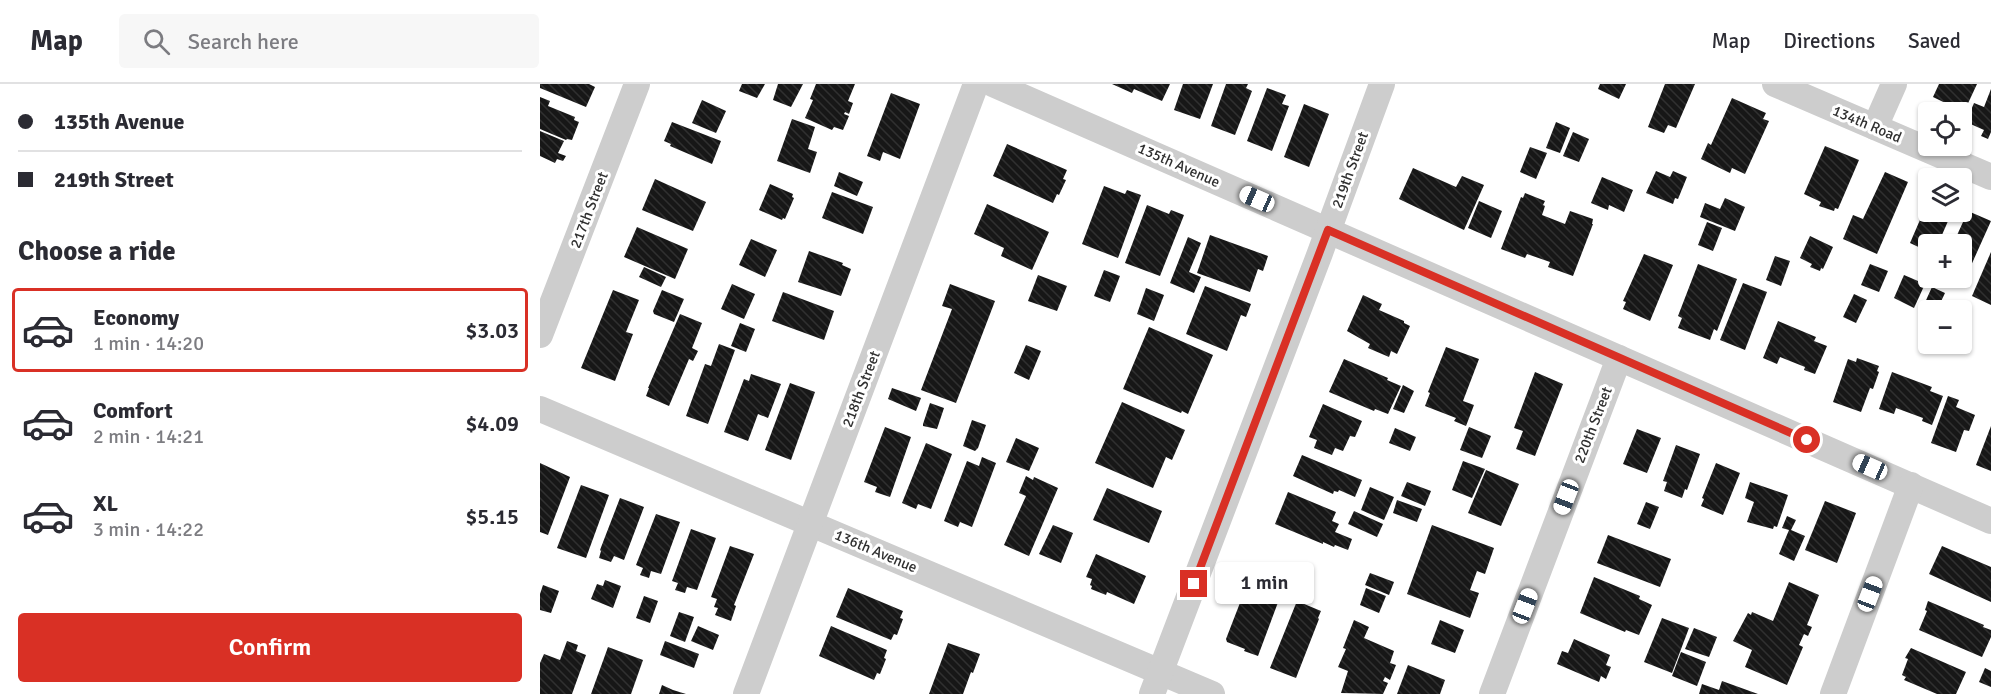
<!DOCTYPE html>
<meta charset="utf-8">
<style>
body{margin:0;font-family:Signika,sans-serif;background:#f7f7f7;color:#2b2b33;height:100vh;display:flex;flex-direction:column;font-size:22px;white-space:nowrap}
*{box-sizing:border-box;margin:0}
p{font-size:20px;color:#7c7c81}
.icon{flex:none;width:33px;height:33px;fill:none;stroke:currentColor;stroke-width:2;stroke-linecap:round;stroke-linejoin:round}
.map{position:relative;flex:1;overflow:hidden}
.sheet{display:flex;flex-direction:column;background:#fff;width:540px}
.sheet>*{flex:none}
.hud{display:grid;align-content:center;height:132px;padding:0 18px;background:#fff}
.controls{position:absolute;left:1378px;top:18px;display:grid;gap:12px}
.controls a{display:grid;place-items:center;width:54px;height:54px;border-radius:6px;background:#fff;box-shadow:0 2px 4px #0004;font-size:30px}
.end{position:absolute;width:27px;height:27px;margin:-14px;border:8px solid #d93025;background:#fff;box-shadow:0 0 0 3px #fff}
.from{border-radius:50%}
.bubble{position:absolute;height:42px;border-radius:6px;background:#fff;box-shadow:0 2px 4px #0004;font-size:20px;font-weight:600;line-height:42px;text-align:center}
.car{position:absolute;width:18px;height:36px;margin:-18px -9px;border-radius:8px;box-shadow:0 0 4px 2px #0007;background:linear-gradient(#fff 24%,#345 0 40%,#fff 0 76%,#345 0 86%,#fff 0)}
.hud b{display:flex;align-items:center;gap:21px;height:57px;font-size:22px}
.hud b+b{border-top:2px solid #e1e1e2}
.hud i{width:15px;height:15px;background:#2b2b33}
ul{padding:0;list-style:none}
li{display:flex;align-items:center;gap:18px;height:84px;margin:0 12px 9px;padding:0 6px;border:3px solid transparent;border-radius:6px}
li div{flex:1}
li b{display:block;font-size:22px}
li em{font-style:normal;font-weight:600}
li.current{border-color:#d93025}
li>.icon{width:54px;height:54px;stroke-width:1.5}
h2{padding:0 18px;font-size:27px;line-height:72px}
.cta{display:flex;gap:12px;margin-top:auto;padding:12px 18px}
.cta a{flex:1;height:69px;border-radius:6px;background:#d93025;color:#fff;font-size:24px;font-weight:600;line-height:69px;text-align:center}
header{display:flex;align-items:center;gap:36px;box-sizing:border-box;height:84px;padding:0 30px;background:#fff;border-bottom:2px solid #e1e1e2}
header strong{font-size:28px}
nav{display:flex;gap:33px;margin-inline-start:auto;font-size:21px}
.search{width:420px;height:54px;background:#f7f7f7;display:flex;align-items:center;gap:15px;box-sizing:border-box;padding:0 21px;border-radius:6px;color:#7c7c81;font-size:22px}
main{display:flex;flex:1;min-height:0}
.map>svg:first-child{display:block}
.building{fill:url(#building-back-hatch)}
.lines{fill:none;stroke-linecap:round;stroke-linejoin:round}
.street{stroke:#cdcdcd;stroke-width:26}
.route{stroke:#d93025;stroke-width:8}
.labels{text-anchor:middle;stroke-width:6;stroke-linejoin:round;paint-order:stroke}
.street-label{font-size:15px;fill:#303030;stroke:#fff}
</style>
<header>
<strong>Map</strong>
<div class="search"><svg class="icon" aria-label="search" viewBox="0 0 24 24"><circle cx="10" cy="10" r="6"/><path d="M15 15l6 6"/></svg>Search here</div>
<nav><a>Map</a><a>Directions</a><a>Saved</a></nav>
</header>
<main>
<section class="sheet">
<div class="hud">
<b><i class="from"></i>135th Avenue</b>
<b><i></i>219th Street</b>
</div>
<h2>Choose a ride</h2>
<ul>
<li class="current"><svg class="icon" aria-label="car" viewBox="0 0 24 24"><path d="M5 17H2v-5l4-1 3-4h7l3 4 3 1v5h-3M9 17h6M6 11h13"/><circle cx="7" cy="17" r="2"/><circle cx="17" cy="17" r="2"/></svg><div><b>Economy</b><p>1 min · 14:20</p></div><em>$3.03</em></li>
<li><svg class="icon" aria-label="car" viewBox="0 0 24 24"><path d="M5 17H2v-5l4-1 3-4h7l3 4 3 1v5h-3M9 17h6M6 11h13"/><circle cx="7" cy="17" r="2"/><circle cx="17" cy="17" r="2"/></svg><div><b>Comfort</b><p>2 min · 14:21</p></div><em>$4.09</em></li>
<li><svg class="icon" aria-label="car" viewBox="0 0 24 24"><path d="M5 17H2v-5l4-1 3-4h7l3 4 3 1v5h-3M9 17h6M6 11h13"/><circle cx="7" cy="17" r="2"/><circle cx="17" cy="17" r="2"/></svg><div><b>XL</b><p>3 min · 14:22</p></div><em>$5.15</em></li>
</ul>
<div class="cta"><a>Confirm</a></div>
</section>
<div class="map">
<svg width="1451" height="610" viewBox="0 0 1451 610">
<defs>
<pattern id="building-back-hatch" width="6" height="6" patternUnits="userSpaceOnUse" patternTransform="scale(1.5)"><rect width="6" height="6" fill="#171717"/><path d="M-1 5l2 2M0 0l6 6M5-1l2 2" fill="none" stroke="#303030"/></pattern>
</defs>
<rect width="100%" height="100%" fill="#fff"/>
<!-- building -->
<g class="building">
<path d="M0,0h49l6,3 -9,20 -46,-19z"/>
<path d="M202,0h23l-8,14 -18,-7z"/>
<path d="M238,0h25l-12,23 -18,-7z"/>
<path d="M276,0h39l-7,17 5,2 -4,11 -4,-2 -1,2 5,2 -6,14 -9,-3 -2,3 -27,-12 8,-18 -3,-1z"/>
<path d="M572,0h58l-8,17 -28,-12 -2,4z"/>
<path d="M643,0h30l-13,35 -26,-9z"/>
<path d="M686,0h22l-2,4 6,3 -17,44 -24,-9z"/>
<path d="M1060,0h26l-7,15 -21,-10z"/>
<path d="M1125,0h30l-19,44 -8,-3 -4,8 -16,-6z"/>
<path d="M1399,0h38l-13,28 -31,-15z"/>
<path d="M727,4l19,7 -4,9 7,2 -17,45 -25,-10z"/>
<path d="M1451,5v43l-3,7 -7,-3 3,-6 -18,-8 8,-19 10,4z"/>
<path d="M351,9l29,11 -20,55 -17,-7 -3,9 -13,-5z"/>
<path d="M0,13l10,4 -2,5 27,11 -1,3 5,2 -7,18 -5,-1 -1,1 -26,-11z"/>
<path d="M1192,14l34,15 -3,6 6,2 -24,53 -13,-6 -2,5 -29,-14 7,-16 3,2z"/>
<path d="M162,16l24,11 -10,22 -24,-10z"/>
<path d="M764,20l25,10 -20,53 -25,-10z"/>
<path d="M252,35l23,8 -7,22 9,3 -7,21 -33,-12z"/>
<path d="M132,38l49,19 -9,23 -42,-18 1,-2 -7,-3z"/>
<path d="M1016,38l14,6 -10,25 -14,-5z"/>
<path d="M0,47l24,10 -6,12 8,3 -3,5 -6,-2 -2,4 -15,-7z"/>
<path d="M1033,48l16,7 -10,23 -16,-6z"/>
<path d="M467,60l60,26 -4,9 3,1 -7,15 -2,-1 -4,9 -60,-27z"/>
<path d="M1285,62l34,14 -21,49 -3,-1 -1,3 -15,-5 2,-4 -17,-8z"/>
<path d="M990,63l17,6 -11,26 -16,-7z"/>
<path d="M873,84l43,19 6,-11 22,9 -20,45 -65,-31z"/>
<path d="M1116,87l14,6 3,-6 14,6 -9,22 -3,-1 -2,6 -27,-11z"/>
<path d="M299,88l24,10 -6,14 -23,-10z"/>
<path d="M1345,88l23,10 -31,72 -34,-15 10,-24 10,4z"/>
<path d="M1062,93l31,13 -9,22 -15,-7 -1,5 -17,-7z"/>
<path d="M115,95l51,23 -13,29 -51,-21z"/>
<path d="M230,100l23,10 -1,3 2,1 -9,21 -2,-1 -1,2 -23,-10z"/>
<path d="M564,102l21,8 2,-4 14,5 -23,63 -36,-14z"/>
<path d="M292,108l41,15 -10,27 -41,-16z"/>
<path d="M985,109l20,8 -2,4 2,1 -3,9 23,9 5,-13 23,8 -1,5h1l-20,52 -25,-9 2,-5 -23,-8 -2,4 -24,-9 20,-52 2,1z"/>
<path d="M1185,114l20,9 -10,24 -35,-14 5,-14 15,6z"/>
<path d="M1389,115v13h23l-14,32h-9v8l-19,-9z"/>
<path d="M939,117l23,10 -11,27 -23,-10z"/>
<path d="M447,120l62,28 -17,38 -31,-14 3,-8 -30,-14z"/>
<path d="M607,121l22,9 2,-4 13,5 -24,61 -35,-13z"/>
<path d="M1428,127l23,10 -22,49 -7,-3v-23h-9z"/>
<path d="M1167,138l15,6 -9,23 -15,-6z"/>
<path d="M97,143l51,22 -13,30 -51,-22z"/>
<path d="M670,151l58,21 -5,15 -5,-2 -8,23 -53,-19z"/>
<path d="M1270,152l23,11 -10,22 -2,-1 -1,3 -10,-4 2,-3 -12,-6z"/>
<path d="M648,153l13,6 -12,29 12,5 -7,16 -24,-10z"/>
<path d="M211,155l26,11 -12,27 -26,-12z"/>
<path d="M269,167l34,12 -1,2 9,4 -10,27 -43,-14z"/>
<path d="M1451,168v53l-19,-9z"/>
<path d="M1104,170l29,11 -23,56 -27,-12 3,-7 -3,-1z"/>
<path d="M1235,172l15,5 -9,25 -15,-6z"/>
<path d="M1158,180l39,15 -20,52 -3,-2 -4,11 -32,-12 4,-10 -4,-2z"/>
<path d="M1330,180l18,7 -9,21 -18,-7z"/>
<path d="M104,183l22,10 -5,10 -22,-10z"/>
<path d="M564,186l16,6 -10,26 -16,-6z"/>
<path d="M498,191l29,11 -10,25 -29,-10z"/>
<path d="M1364,191l21,9 -11,24 -20,-10z"/>
<path d="M1203,199l24,9 -22,58 -25,-10z"/>
<path d="M192,200l23,10 -11,25 -23,-10z"/>
<path d="M410,200l45,17 -39,102 -35,-13 31,-81 -10,-3z"/>
<path d="M665,202l46,18 -5,13 -5,-2 -14,36 -41,-17z"/>
<path d="M1392,203l13,6 -8,17h-8v2l-7,-3z"/>
<path d="M606,204l18,7 -10,26 -17,-7z"/>
<path d="M73,206l26,10 -13,32 7,2 -18,47 -34,-13z"/>
<path d="M122,206l22,9 -10,23 -20,-8 -1,-3z"/>
<path d="M243,208l51,19 -10,29 -52,-19z"/>
<path d="M1314,210l13,6 -11,23 -13,-6z"/>
<path d="M823,211l19,9 -3,6 25,11v2l6,3 -13,28 -6,-3 -2,6 -21,-9 2,-4 -23,-13z"/>
<path d="M140,230l22,9 -10,25 6,3 -5,10 -4,-2 -20,47 -23,-10 3,-8h-1z"/>
<path d="M1238,237l38,16 -2,4 13,5 -12,28 -11,-4 1,-3 -25,-10 -3,7 -14,-6z"/>
<path d="M200,239l15,6 -9,23 -15,-6z"/>
<path d="M609,243l64,28 -25,59 -6,-3 -1,2 -58,-24z"/>
<path d="M179,260l16,6 -27,74 -22,-8 19,-52 6,2z"/>
<path d="M486,261l15,6 -12,29 -15,-7z"/>
<path d="M906,263l33,12 -16,42 11,4 -8,21 -12,-5 2,-3 -31,-12 5,-13 -2,-1z"/>
<path d="M1317,274l22,8 -2,5 2,1 -6,17 -3,-1 -9,24 -28,-10 15,-43 8,3z"/>
<path d="M804,275l44,19 -1,2 14,6 -13,28 -13,-5 -1,2 -45,-19z"/>
<path d="M995,288l28,12 -28,72 -19,-7 7,-18 -9,-3z"/>
<path d="M1352,288l40,15 -2,4 13,5 -11,29 -10,-4 1,-3 -27,-10 -2,6 -15,-5z"/>
<path d="M211,290l30,10 -13,34 -10,-4 -10,27 -24,-9 20,-53 5,2z"/>
<path d="M250,299l25,9 -24,68 -26,-10z"/>
<path d="M863,301l11,6 -10,22 -11,-4z"/>
<path d="M352,304l29,10 -5,13 -28,-12z"/>
<path d="M1408,312l11,4 -3,7 19,8 -6,16 -5,-1 -8,22 -25,-9z"/>
<path d="M582,318l63,28 -13,30 -6,-3 -13,31 -58,-25z"/>
<path d="M390,319l14,5 -7,21 -14,-3v-2z"/>
<path d="M783,320l39,17 -7,16 -5,-1 -7,15 -8,-3 -3,7 -18,-7 3,-8 -8,-3z"/>
<path d="M432,336l14,5 -8,23 -3,3 -12,-5z"/>
<path d="M1451,342v45l-15,-6z"/>
<path d="M345,343l26,10 -21,60 -15,-5 2,-5 -13,-5z"/>
<path d="M929,343l22,9 -9,22 -22,-8z"/>
<path d="M855,344l21,9 -6,14 -21,-8z"/>
<path d="M1097,345l24,9 -14,35 -24,-9z"/>
<path d="M476,354l23,10 -10,23 -23,-9z"/>
<path d="M386,359l26,11 -21,55 -13,-5 -2,5 -14,-6z"/>
<path d="M1136,361l24,9 -13,36 -2,-1 -3,9 -18,-7 3,-9 -4,-1z"/>
<path d="M762,371l60,25 -7,17 -16,-7 -1,2 -4,-1 -1,3 -40,-18z"/>
<path d="M442,373l14,6 -24,64 -12,-5 -2,5 -14,-6 23,-60 12,5z"/>
<path d="M923,377l22,8 -13,29 -20,-8z"/>
<path d="M0,379l30,14 -22,58 -8,-3z"/>
<path d="M1176,379l24,10 -17,42 -22,-9 3,-7 -2,-1z"/>
<path d="M946,386l33,14 -18,42 -33,-13z"/>
<path d="M486,392l7,4 1,-3 24,11 -29,68 -25,-11 22,-49 -7,-3z"/>
<path d="M867,398l24,9 -6,15 -24,-10z"/>
<path d="M1210,398l38,13 -11,32 -3,-1 -1,3 -26,-7 7,-20 -9,-4z"/>
<path d="M41,401l28,10 -23,63 -29,-10z"/>
<path d="M830,403l24,10 -10,23 -23,-10z"/>
<path d="M567,404l55,23 -13,32 -56,-23z"/>
<path d="M748,408l48,20 -4,9 7,3 -4,8 17,7 -4,11 -13,-5 -1,2 -11,-5v2l-48,-20z"/>
<path d="M80,414l24,9 -20,53 -10,-4 -3,6 -12,-4 2,-7 -1,-1z"/>
<path d="M857,416l25,9 -5,13 -24,-9z"/>
<path d="M1285,417l31,12 -19,50 -32,-13z"/>
<path d="M1106,418l13,5 -9,22 -13,-5z"/>
<path d="M814,427l29,13 -6,13 -29,-13z"/>
<path d="M116,430l24,8 -19,52 -10,-3 -2,7 -9,-3 3,-7 -7,-3z"/>
<path d="M1247,432l9,4 -5,10 14,6 -11,25 -15,-7 10,-24 -7,-2z"/>
<path d="M513,441l20,8 -12,30 -22,-9z"/>
<path d="M892,441l62,23 -9,26 -8,-3 -7,19 9,3 -9,25 -63,-24z"/>
<path d="M151,445l25,9 -19,52 -10,-3 -2,6 -10,-3 3,-7 -6,-2z"/>
<path d="M1068,451l63,24 -11,28 -63,-24z"/>
<path d="M190,462l24,8 -20,51 2,1 -5,15 -16,-6 3,-7 -4,-1 3,-8 -6,-2z"/>
<path d="M1402,462l49,21v35l-62,-28z"/>
<path d="M556,470l50,22 -12,28 -27,-12 -1,3 -15,-6 1,-3 -2,-1 2,-6 -6,-2z"/>
<path d="M830,489l24,9 -5,13 -24,-10z"/>
<path d="M710,493l33,12 -25,67 -14,-5 1,-2 -18,-7 -1,-3z"/>
<path d="M1054,493l46,19 -1,3 13,6 -13,30 -13,-5 -1,2 -45,-19z"/>
<path d="M65,496l16,6 -8,22 -22,-9 6,-15 6,2z"/>
<path d="M1249,498l30,13 -12,30 5,2 -4,9 -4,-2 -5,11 4,2 -16,38 -42,-18 7,-17 -19,-9 15,-28 3,2 1,-3 21,9z"/>
<path d="M3,501l16,6 -8,22 -11,-3v-16z"/>
<path d="M308,504l55,23 -3,7 3,1 -6,16 -3,-1 -3,6 -55,-23z"/>
<path d="M826,504l20,8 -7,17 -19,-8z"/>
<path d="M104,512l14,5 -8,22 -14,-5z"/>
<path d="M757,517l24,10 -3,7 1,1 -23,59 -26,-10z"/>
<path d="M1388,517l56,24 -1,2 8,3v7l-9,20 -63,-27 8,-19 -2,-1z"/>
<path d="M139,528l15,5 -9,25 -15,-6z"/>
<path d="M1122,534l27,10 -17,45 -28,-11z"/>
<path d="M814,536l15,7 -5,11 30,13 -4,12 6,2 -6,15 -5,-3 -2,4 5,2 -5,11 -42,-1 7,-22 -10,-4 8,-18 -3,-1z"/>
<path d="M900,536l24,10 -9,23 -24,-9z"/>
<path d="M158,542l21,9 -6,15 -22,-9z"/>
<path d="M291,542l56,24 -3,8 2,1 -6,15 -3,-1 -3,7 -55,-24z"/>
<path d="M1154,544l23,9 -8,20 -24,-8z"/>
<path d="M1034,555l36,16 -4,10 5,2 -5,12 -5,-3 -2,6 -42,-18 5,-13 6,2z"/>
<path d="M27,557l11,4 -2,6 10,4 -14,39h-32v-31l4,-9 16,6z"/>
<path d="M125,557l34,13 -5,14 -34,-13z"/>
<path d="M408,559l32,11 -7,19 -2,-1 -8,22h-34z"/>
<path d="M68,563l35,13 -12,34h-40z"/>
<path d="M1371,564l55,24 -10,22h-19l-33,-14 2,-3 -4,-2 6,-16 -3,-1z"/>
<path d="M1141,568l25,10 -9,24 -25,-10z"/>
<path d="M868,581l37,15 -5,14h-43z"/>
<path d="M1445,584l6,3v16l-12,-5z"/>
<path d="M1182,597l36,13h-59l3,-10 17,6z"/>
<path d="M122,601l11,5 13,4h-27z"/>
</g>
<g class="lines">
<!-- street -->
<g class="street">
<path d="M453,0l998,437"/>
<path d="M1235,0l216,93"/>
<path d="M1335,43l19,-43"/>
<path d="M0,251l97,-251"/>
<path d="M0,325l672,285"/>
<path d="M206,610l230,-610"/>
<path d="M612,610l168,-441 62,-169"/>
<path d="M952,610l127,-336"/>
<path d="M1293,610l78,-209"/>
</g>
</g>
<g class="lines">
<!-- route -->
<path class="route" d="M654,500l134,-354 479,210"/>
</g>
<g class="labels">
<!-- street labels -->
<g class="street-label">
<text transform="translate(1327 40) rotate(23)" y="5">134th Road</text>
<text transform="translate(639 81) rotate(24)" y="5">135th Avenue</text>
<text transform="translate(810 86) rotate(-70)" y="5">219th Street</text>
<text transform="translate(49 126) rotate(-69)" y="5">217th Street</text>
<text transform="translate(321 305) rotate(-69)" y="5">218th Street</text>
<text transform="translate(1053 341) rotate(-69)" y="5">220th Street</text>
<text transform="translate(336 467) rotate(23)" y="5">136th Avenue</text>
</g>
</g>
</svg>
<div class="controls">
<a><svg class="icon" aria-label="locate" viewBox="0 0 24 24"><circle cx="12" cy="12" r="6"/><path d="M12 2v4M12 18v4M2 12h4M18 12h4"/></svg></a>
<a><svg class="icon" aria-label="layers" viewBox="0 0 24 24"><path d="M12 4l9 5-9 5-9-5zM3 14l9 5 9-5"/></svg></a>
<a>+</a>
<a>−</a>
</div>
<i class="end from" style="left:1267px;top:356px"></i>
<i class="end" style="left:654px;top:500px"></i>
<div class="bubble" style="left:675px;top:478px;width:99px">1 min</div>
<i class="car" style="left:717px;top:115px;rotate:294deg"></i>
<i class="car" style="left:1330px;top:383px;rotate:294deg"></i>
<i class="car" style="left:1026px;top:413px;rotate:201deg"></i>
<i class="car" style="left:1330px;top:510px;rotate:21deg"></i>
<i class="car" style="left:985px;top:522px;rotate:21deg"></i>
</div>
</main>
